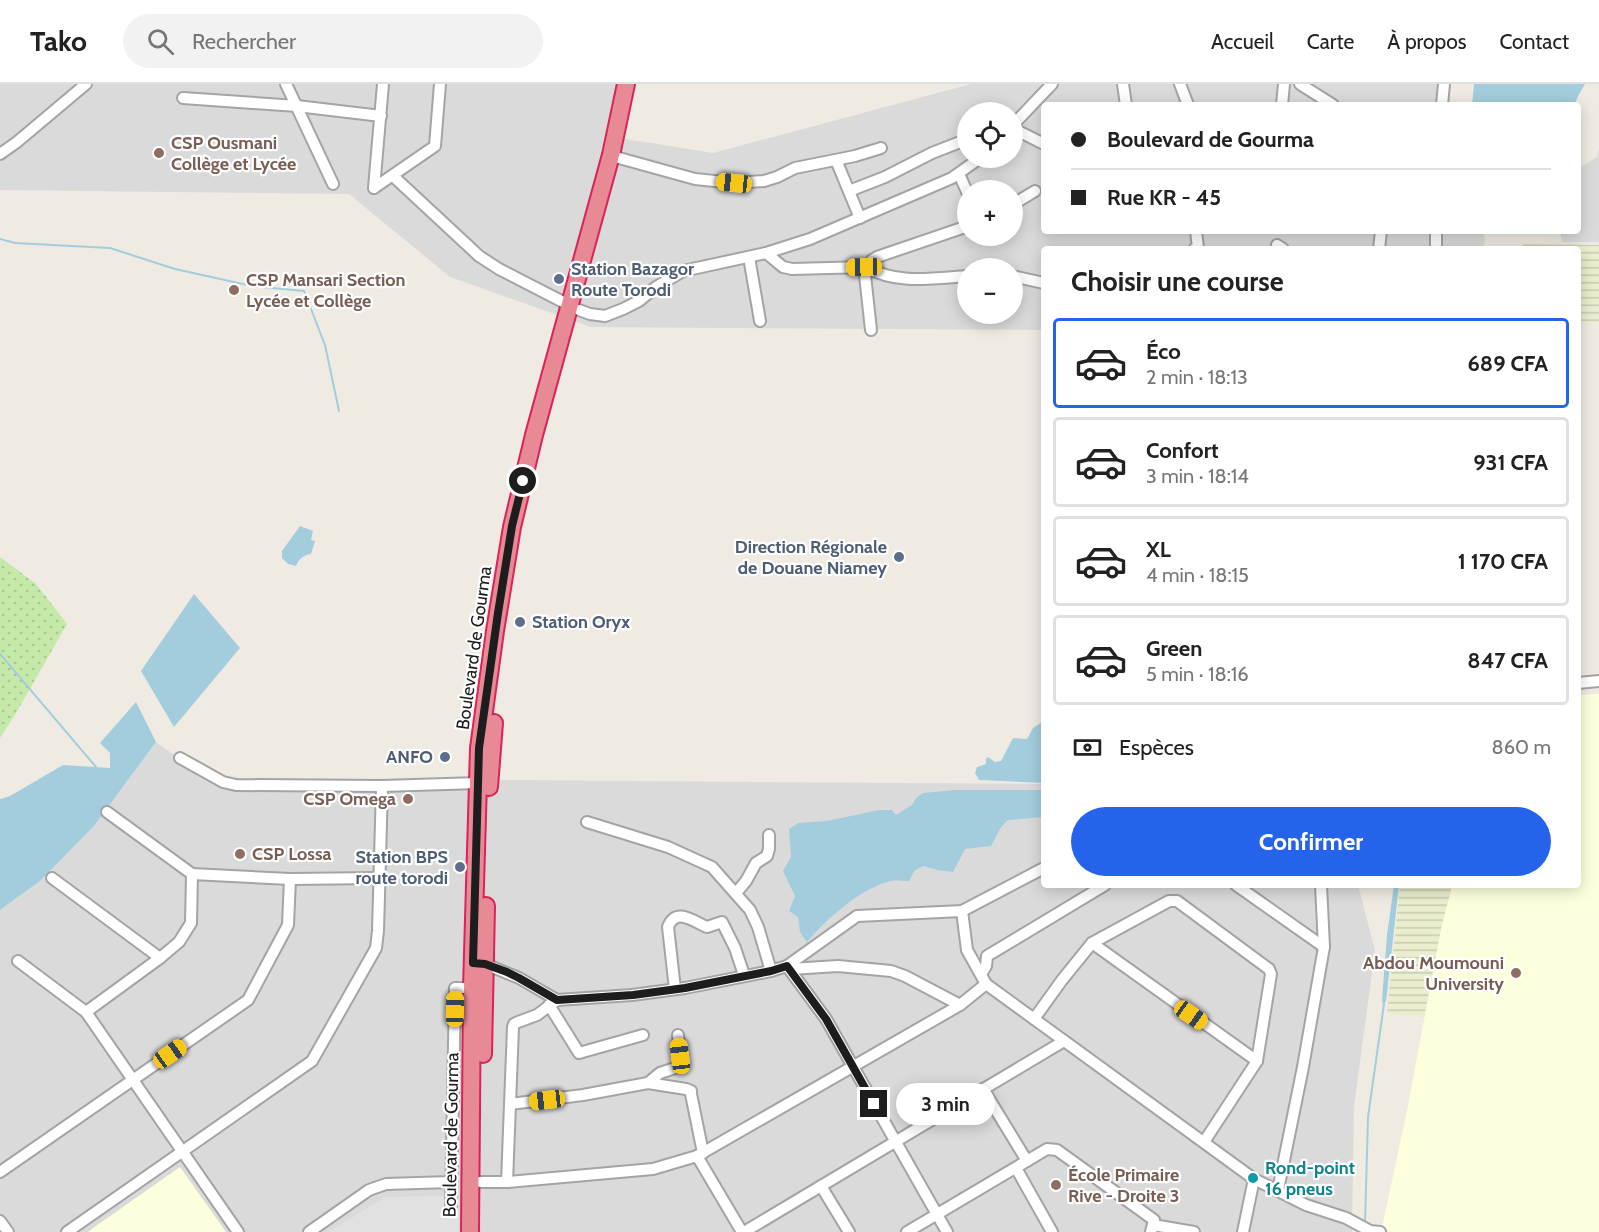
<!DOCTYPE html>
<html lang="fr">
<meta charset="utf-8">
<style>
body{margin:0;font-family:Cabin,sans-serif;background:#f2f2f2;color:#222;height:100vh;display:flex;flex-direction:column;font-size:22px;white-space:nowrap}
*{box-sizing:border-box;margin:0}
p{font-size:20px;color:#767676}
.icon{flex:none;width:33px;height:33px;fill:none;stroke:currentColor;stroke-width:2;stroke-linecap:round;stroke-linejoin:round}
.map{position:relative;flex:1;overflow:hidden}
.panel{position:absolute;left:1041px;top:162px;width:540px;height:642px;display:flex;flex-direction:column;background:#fff;border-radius:6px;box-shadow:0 3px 15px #0003}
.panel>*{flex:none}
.hud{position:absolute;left:1041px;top:18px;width:540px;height:132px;border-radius:6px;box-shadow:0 3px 15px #0003;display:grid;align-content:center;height:132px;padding:0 30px;background:#fff}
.tools{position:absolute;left:957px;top:18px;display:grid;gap:12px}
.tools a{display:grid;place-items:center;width:66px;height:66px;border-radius:50%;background:#fff;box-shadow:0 3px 15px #0003;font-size:30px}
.end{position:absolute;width:27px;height:27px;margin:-14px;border:8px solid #1d1d1d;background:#fff;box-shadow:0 0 0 3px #fff}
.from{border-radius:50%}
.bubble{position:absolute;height:42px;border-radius:21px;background:#fff;box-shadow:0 3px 15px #0003;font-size:20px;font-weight:700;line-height:42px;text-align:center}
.car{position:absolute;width:18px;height:36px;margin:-18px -9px;border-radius:8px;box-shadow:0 0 4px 2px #0007;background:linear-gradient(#f5c518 24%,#345 0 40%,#f5c518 0 76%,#345 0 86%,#f5c518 0)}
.hud b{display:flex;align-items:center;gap:21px;height:57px;font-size:22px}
.hud b+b{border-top:2px solid #e0e0e0}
.hud i{width:15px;height:15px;background:#222}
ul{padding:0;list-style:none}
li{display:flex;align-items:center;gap:18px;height:90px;margin:0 12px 9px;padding:0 18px;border:3px solid #e0e0e0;border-radius:6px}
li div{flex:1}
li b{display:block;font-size:22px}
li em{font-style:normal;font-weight:700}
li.current{border-color:#2563eb}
li>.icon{width:54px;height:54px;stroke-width:1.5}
h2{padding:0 30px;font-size:27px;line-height:72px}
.pay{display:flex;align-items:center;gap:15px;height:66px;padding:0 30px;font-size:22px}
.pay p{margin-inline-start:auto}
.button{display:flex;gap:12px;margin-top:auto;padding:12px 30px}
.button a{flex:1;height:69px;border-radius:36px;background:#2563eb;color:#fff;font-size:24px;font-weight:700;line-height:69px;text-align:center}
header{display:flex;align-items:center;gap:36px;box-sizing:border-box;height:84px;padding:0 30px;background:#fff;border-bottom:2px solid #e0e0e0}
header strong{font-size:28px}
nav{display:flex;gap:33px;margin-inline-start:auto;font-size:21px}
.search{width:420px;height:54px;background:#f2f2f2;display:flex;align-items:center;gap:15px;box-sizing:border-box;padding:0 21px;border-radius:33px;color:#767676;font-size:22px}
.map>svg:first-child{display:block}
.residential{fill:#dbdada;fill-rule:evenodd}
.education{fill:#fdffdc}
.farmland{fill:url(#farmland-rules)}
.garden{fill:url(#garden-dots)}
.parking{fill:#e1e1e1}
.water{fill:#a3cddd}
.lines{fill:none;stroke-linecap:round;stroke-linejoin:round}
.stream{stroke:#a3cddd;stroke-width:2}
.minor-casing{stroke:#a4a4a4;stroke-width:14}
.highway-casing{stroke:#da2358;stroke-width:20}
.minor{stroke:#fff;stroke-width:10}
.highway{stroke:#e78a96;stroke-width:16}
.route{stroke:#1d1d1d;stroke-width:8}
.education-dot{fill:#8d6e63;stroke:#fff;stroke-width:2}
.service-dot{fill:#5c6f8a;stroke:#fff;stroke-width:2}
.culture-dot{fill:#0f9aa8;stroke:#fff;stroke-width:2}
.labels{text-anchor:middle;stroke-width:4.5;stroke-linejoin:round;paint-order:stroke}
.education-label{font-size:18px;font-weight:bold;fill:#785e54;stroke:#fff;text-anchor:start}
.service-label{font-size:18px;font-weight:bold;fill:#4e5e75;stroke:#fff;text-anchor:end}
.street-label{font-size:18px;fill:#1d1d1d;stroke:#fff}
.culture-label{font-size:18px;font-weight:bold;fill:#0d838f;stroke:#fff;text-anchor:start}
</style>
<header>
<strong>Tako</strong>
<div class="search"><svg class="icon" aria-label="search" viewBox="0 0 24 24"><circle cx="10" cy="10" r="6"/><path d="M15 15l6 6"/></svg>Rechercher</div>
<nav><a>Accueil</a><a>Carte</a><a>À propos</a><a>Contact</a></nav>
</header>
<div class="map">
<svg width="1599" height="1148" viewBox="0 0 1599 1148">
<defs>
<pattern id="farmland-rules" width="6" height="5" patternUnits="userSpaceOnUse" patternTransform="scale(1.5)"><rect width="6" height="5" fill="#eaeece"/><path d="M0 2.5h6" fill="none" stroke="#c8ccb0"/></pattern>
<pattern id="garden-dots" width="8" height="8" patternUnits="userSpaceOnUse" patternTransform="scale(1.5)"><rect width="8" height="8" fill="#c5e9a8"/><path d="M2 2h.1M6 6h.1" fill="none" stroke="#a9c790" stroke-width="1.8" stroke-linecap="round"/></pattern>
</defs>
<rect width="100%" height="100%" fill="#efebe3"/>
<!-- residential -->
<g class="residential">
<path d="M0,0h618l-11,52 106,17 258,-69h479l-3,21h-403v126h440l1,12 -4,6h-437v81l-453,-3 -141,-50 -101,-83 -349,-4zM968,28h44v46h-44zM968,106h44v46h-44zM968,184h44v46h-44z"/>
<path d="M1599,65v93h-37l-2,-11h18v-62l19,-12z"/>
<path d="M156,658l64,46 289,-8 535,4v101h314l17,65 -21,157 -2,125h-1352v-322l40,-29 54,-55z"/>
</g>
<!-- education -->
<g class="education">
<path d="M1599,610v538h-218l26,-121 34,-182 11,-44h126v-190z"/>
<path d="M180,1083l46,65h-138l8,-6z"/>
</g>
<!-- farmland -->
<g class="farmland">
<path d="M1523,160l76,1v77l-19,-1 -2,38v-110h-55z"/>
<path d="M1400,801h52l-11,44 -17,88 -37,-3z"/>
</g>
<!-- garden -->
<path class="garden" d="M0,473l36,27 31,40 -51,89 -16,25z"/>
<!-- parking -->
<path class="parking" d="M459,1112l-1,36h-129l56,-35z"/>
<!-- water -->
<g class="water">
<path d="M1474,0h111l-8,14 -2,7h-103z"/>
<path d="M300,442l13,5 -2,9 4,1 -4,13c-8,1 -12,5 -15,12l-8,-2 -6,-6v-7z"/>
<path d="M194,510l46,54 -66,79 -33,-56z"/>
<path d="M136,618l20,40 -62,84 -54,55 -40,29v-111l10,-3 53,-31 47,3v-15l-10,-10z"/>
<path d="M1044,637v62l-65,-3 -4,-7 2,-6 9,-3v-5l2,-2 7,5 6,-1 12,-23 14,1 6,-11z"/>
<path d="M955,706h89v27l-36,3 -7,7 -10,19 -26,3 -12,23 -16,-2 -13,-4 -9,4 -6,11c-6,0 -14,-1 -19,0 -32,9 -62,37 -83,61l-7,-10 -2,-15 -9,-6 6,-15 -12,-25 8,-14 -2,-28 9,-6 29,-2 52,-11h13l4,5 16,-10 4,-7 7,-5z"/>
<path d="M1394,801h5l-13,116 -3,4 -1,-5 5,-65z"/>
</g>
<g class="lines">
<!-- stream -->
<g class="stream">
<path d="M0,155l15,4 95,5 65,21 77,17 52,5 21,54 14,66"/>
<path d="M0,570l96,113"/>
<path d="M1365,1139l3,-106 16,-113"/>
</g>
<!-- minor casing -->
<g class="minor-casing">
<g id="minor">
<path d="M286,0l47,100"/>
<path d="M1123,0l3,21"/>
<path d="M1180,0l8,21"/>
<path d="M1300,0l33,21"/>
<path d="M183,14l114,8 84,10"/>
<path d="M1282,21l2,-21"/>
<path d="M1442,21l2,-21"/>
<path d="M1012,42l40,-42"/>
<path d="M1012,44l32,16"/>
<path d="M0,70l17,-12 69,-58"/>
<path d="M619,74l76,21 39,4 30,-2 13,-4 18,-9 60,-12 26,-8"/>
<path d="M836,76l24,58"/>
<path d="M959,90l9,20"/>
<path d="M393,92l86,80 20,13 70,36"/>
<path d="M374,104l61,-42 5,-62"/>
<path d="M374,104l9,-104"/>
<path d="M849,107l36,-14 47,-24 36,-14"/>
<path d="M1012,121l23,-14"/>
<path d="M1277,161l6,4"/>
<path d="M1194,165l4,-1 -2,-17"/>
<path d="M1379,165l2,-18"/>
<path d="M1436,165v-18"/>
<path d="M766,169l17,14 9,2 75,-2 5,-7 5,-3 91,-31"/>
<path d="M749,173l11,64"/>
<path d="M864,182l7,64"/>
<path d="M867,183c28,18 68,11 101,9"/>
<path d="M1012,192l32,7"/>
<path d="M579,226l11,4 15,2 18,-7 16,-8 17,-14 27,-16 83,-18 44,-14 142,-61 28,-20"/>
<path d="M1578,599l21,-2"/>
<path d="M180,674l43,24 13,3 146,1 96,-3"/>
<path d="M107,728l85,62 98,5 89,-1"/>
<path d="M587,738l81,25 44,20 38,43 8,17 13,44"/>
<path d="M52,794l108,80"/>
<path d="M1236,801l88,62"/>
<path d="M736,809l10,-12 10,-18 11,-7 2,-7v-14"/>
<path d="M962,827l5,39 19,34 268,195 52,26 40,13 24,13 10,1"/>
<path d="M1092,859l165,118"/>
<path d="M18,877l68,51 152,220"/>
<path d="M485,880l34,14 38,22"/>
<path d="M787,882l39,53 121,213"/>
<path d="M790,885l48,-3 53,5 14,5 55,29"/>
<path d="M981,890l5,-8 1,-10 118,-71"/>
<path d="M675,905l-7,-62c8,-21 26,-5 39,0l15,-5 13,26 9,27"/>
<path d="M549,921l30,48 64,-18"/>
<path d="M86,928l74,-54 19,-16 12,-19 1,-49"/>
<path d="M1034,935l28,-39 30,-37 77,-42h8l92,68 2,5 -14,87 -53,81"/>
<path d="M648,999l12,-10 21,-7 -3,-31"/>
<path d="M983,1005l44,72"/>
<path d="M510,1020l73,-9 65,-12 38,6 5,2v3l12,59"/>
<path d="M697,1072l45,76"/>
<path d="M1016,1084l36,64"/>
<path d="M0,1088l248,-172 40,-75 2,-46"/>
<path d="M480,1098h27l146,-13 44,-13 263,-151 26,-21"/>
<path d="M507,1098l6,-155 1,-3 4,-2 19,-7 20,-15 75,-5 53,-7 86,-17 16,-5 70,-50 105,-5 82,-43"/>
<path d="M821,1102l28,46"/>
<path d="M1278,1106l25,-123 21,-120 -3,-62"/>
<path d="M451,1123l4,-219h17"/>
<path d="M0,1137l8,11"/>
<path d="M1153,1141l41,7"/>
<path d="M67,1148l245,-171 64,-113 2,-17 4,-145"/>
<path d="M309,1148l60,-42 17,-6 65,-2"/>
<path d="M744,1148l320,-191"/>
<path d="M907,1148l140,-83 10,1 97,70 -3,12"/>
<path d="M1243,1148l11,-53"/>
</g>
</g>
<!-- highway casing -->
<g class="highway-casing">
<g id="highway">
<path d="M489,703l5,-64"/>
<path d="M483,970l3,-148"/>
<path d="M470,1148l2,-244 7,-240 16,-117 17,-104 22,-92 77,-280 15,-71"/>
</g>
</g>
<!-- minor -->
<use href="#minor" class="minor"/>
<!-- highway -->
<use href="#highway" class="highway"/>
</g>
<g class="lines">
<!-- route -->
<path class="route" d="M523,397l-11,45 -14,87 -19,135 -6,215 12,1 22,8 12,6 38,22 76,-5 52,-7 86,-17 16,-5 39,53 48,85"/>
</g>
<!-- markers -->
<g class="education-dot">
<circle cx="159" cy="69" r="6"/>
<circle cx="234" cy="206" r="6"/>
<circle cx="408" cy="715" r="6"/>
<circle cx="240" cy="770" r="6"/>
<circle cx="1516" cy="889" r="6"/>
<circle cx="1056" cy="1101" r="6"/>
</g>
<g class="service-dot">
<circle cx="559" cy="195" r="6"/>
<circle cx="899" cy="473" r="6"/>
<circle cx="520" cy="538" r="6"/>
<circle cx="445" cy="673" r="6"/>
<circle cx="460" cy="783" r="6"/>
</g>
<circle class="culture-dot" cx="1253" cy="1094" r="6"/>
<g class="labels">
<!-- education labels -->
<g class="education-label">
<text x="171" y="65">CSP Ousmani<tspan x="171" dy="21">Collège et Lycée</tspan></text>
<text x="246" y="202">CSP Mansari Section<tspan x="246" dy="21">Lycée et Collège</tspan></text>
<text x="396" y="721" text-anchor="end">CSP Omega</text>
<text x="252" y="776">CSP Lossa</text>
<text x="1504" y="885" text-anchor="end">Abdou Moumouni<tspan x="1504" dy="21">University</tspan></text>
<text x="1068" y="1097">École Primaire<tspan x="1068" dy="21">Rive - Droite 3</tspan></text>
</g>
<!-- service labels -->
<g class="service-label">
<text x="571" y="191" text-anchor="start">Station Bazagor<tspan x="571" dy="21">Route Torodi</tspan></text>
<text x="887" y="469">Direction Régionale<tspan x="887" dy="21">de Douane Niamey</tspan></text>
<text x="532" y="544" text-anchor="start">Station Oryx</text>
<text x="433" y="679">ANFO</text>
<text x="448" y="779">Station BPS<tspan x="448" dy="21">route torodi</tspan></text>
</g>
<!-- street labels -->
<g class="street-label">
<text transform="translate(474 564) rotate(-82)" y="6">Boulevard de Gourma</text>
<text transform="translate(451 1051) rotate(-89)" y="6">Boulevard de Gourma</text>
</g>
<!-- culture labels -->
<g class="culture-label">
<text x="1265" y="1090">Rond-point<tspan x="1265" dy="21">16 pneus</tspan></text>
</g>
</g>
</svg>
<div class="tools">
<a><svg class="icon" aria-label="locate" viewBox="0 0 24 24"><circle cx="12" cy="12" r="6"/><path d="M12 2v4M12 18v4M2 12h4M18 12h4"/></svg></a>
<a>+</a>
<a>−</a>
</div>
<i class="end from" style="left:523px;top:397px"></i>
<i class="end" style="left:874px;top:1020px"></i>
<div class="bubble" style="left:896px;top:999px;width:99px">3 min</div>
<i class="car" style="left:734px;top:99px;rotate:276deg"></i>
<i class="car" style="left:864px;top:183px;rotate:269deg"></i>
<i class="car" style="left:455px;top:925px;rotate:1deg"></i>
<i class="car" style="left:1191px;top:931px;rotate:125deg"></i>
<i class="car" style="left:170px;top:970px;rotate:55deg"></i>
<i class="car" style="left:680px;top:972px;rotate:353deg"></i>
<i class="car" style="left:547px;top:1016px;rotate:263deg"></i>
<div class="hud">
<b><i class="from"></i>Boulevard de Gourma</b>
<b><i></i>Rue KR - 45</b>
</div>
<section class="panel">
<h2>Choisir une course</h2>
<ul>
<li class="current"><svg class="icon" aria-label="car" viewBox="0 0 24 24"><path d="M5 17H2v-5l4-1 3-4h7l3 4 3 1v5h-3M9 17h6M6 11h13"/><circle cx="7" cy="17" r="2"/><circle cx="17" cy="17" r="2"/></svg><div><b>Éco</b><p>2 min · 18:13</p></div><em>689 CFA</em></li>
<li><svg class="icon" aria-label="car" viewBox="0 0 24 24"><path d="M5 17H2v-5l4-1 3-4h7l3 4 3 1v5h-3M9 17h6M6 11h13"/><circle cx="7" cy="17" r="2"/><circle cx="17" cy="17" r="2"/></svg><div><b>Confort</b><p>3 min · 18:14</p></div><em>931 CFA</em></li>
<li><svg class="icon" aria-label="car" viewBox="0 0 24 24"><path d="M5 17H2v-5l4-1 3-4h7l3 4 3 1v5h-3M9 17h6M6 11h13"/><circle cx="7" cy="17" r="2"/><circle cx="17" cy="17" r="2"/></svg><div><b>XL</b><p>4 min · 18:15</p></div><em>1 170 CFA</em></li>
<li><svg class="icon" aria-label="car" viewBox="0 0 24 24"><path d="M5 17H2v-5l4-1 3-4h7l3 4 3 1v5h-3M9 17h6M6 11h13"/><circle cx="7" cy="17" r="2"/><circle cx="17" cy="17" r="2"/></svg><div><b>Green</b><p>5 min · 18:16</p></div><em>847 CFA</em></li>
</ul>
<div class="pay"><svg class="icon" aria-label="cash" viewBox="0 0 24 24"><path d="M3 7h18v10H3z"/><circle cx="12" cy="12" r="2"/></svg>Espèces<p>860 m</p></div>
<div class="button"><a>Confirmer</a></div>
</section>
</div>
